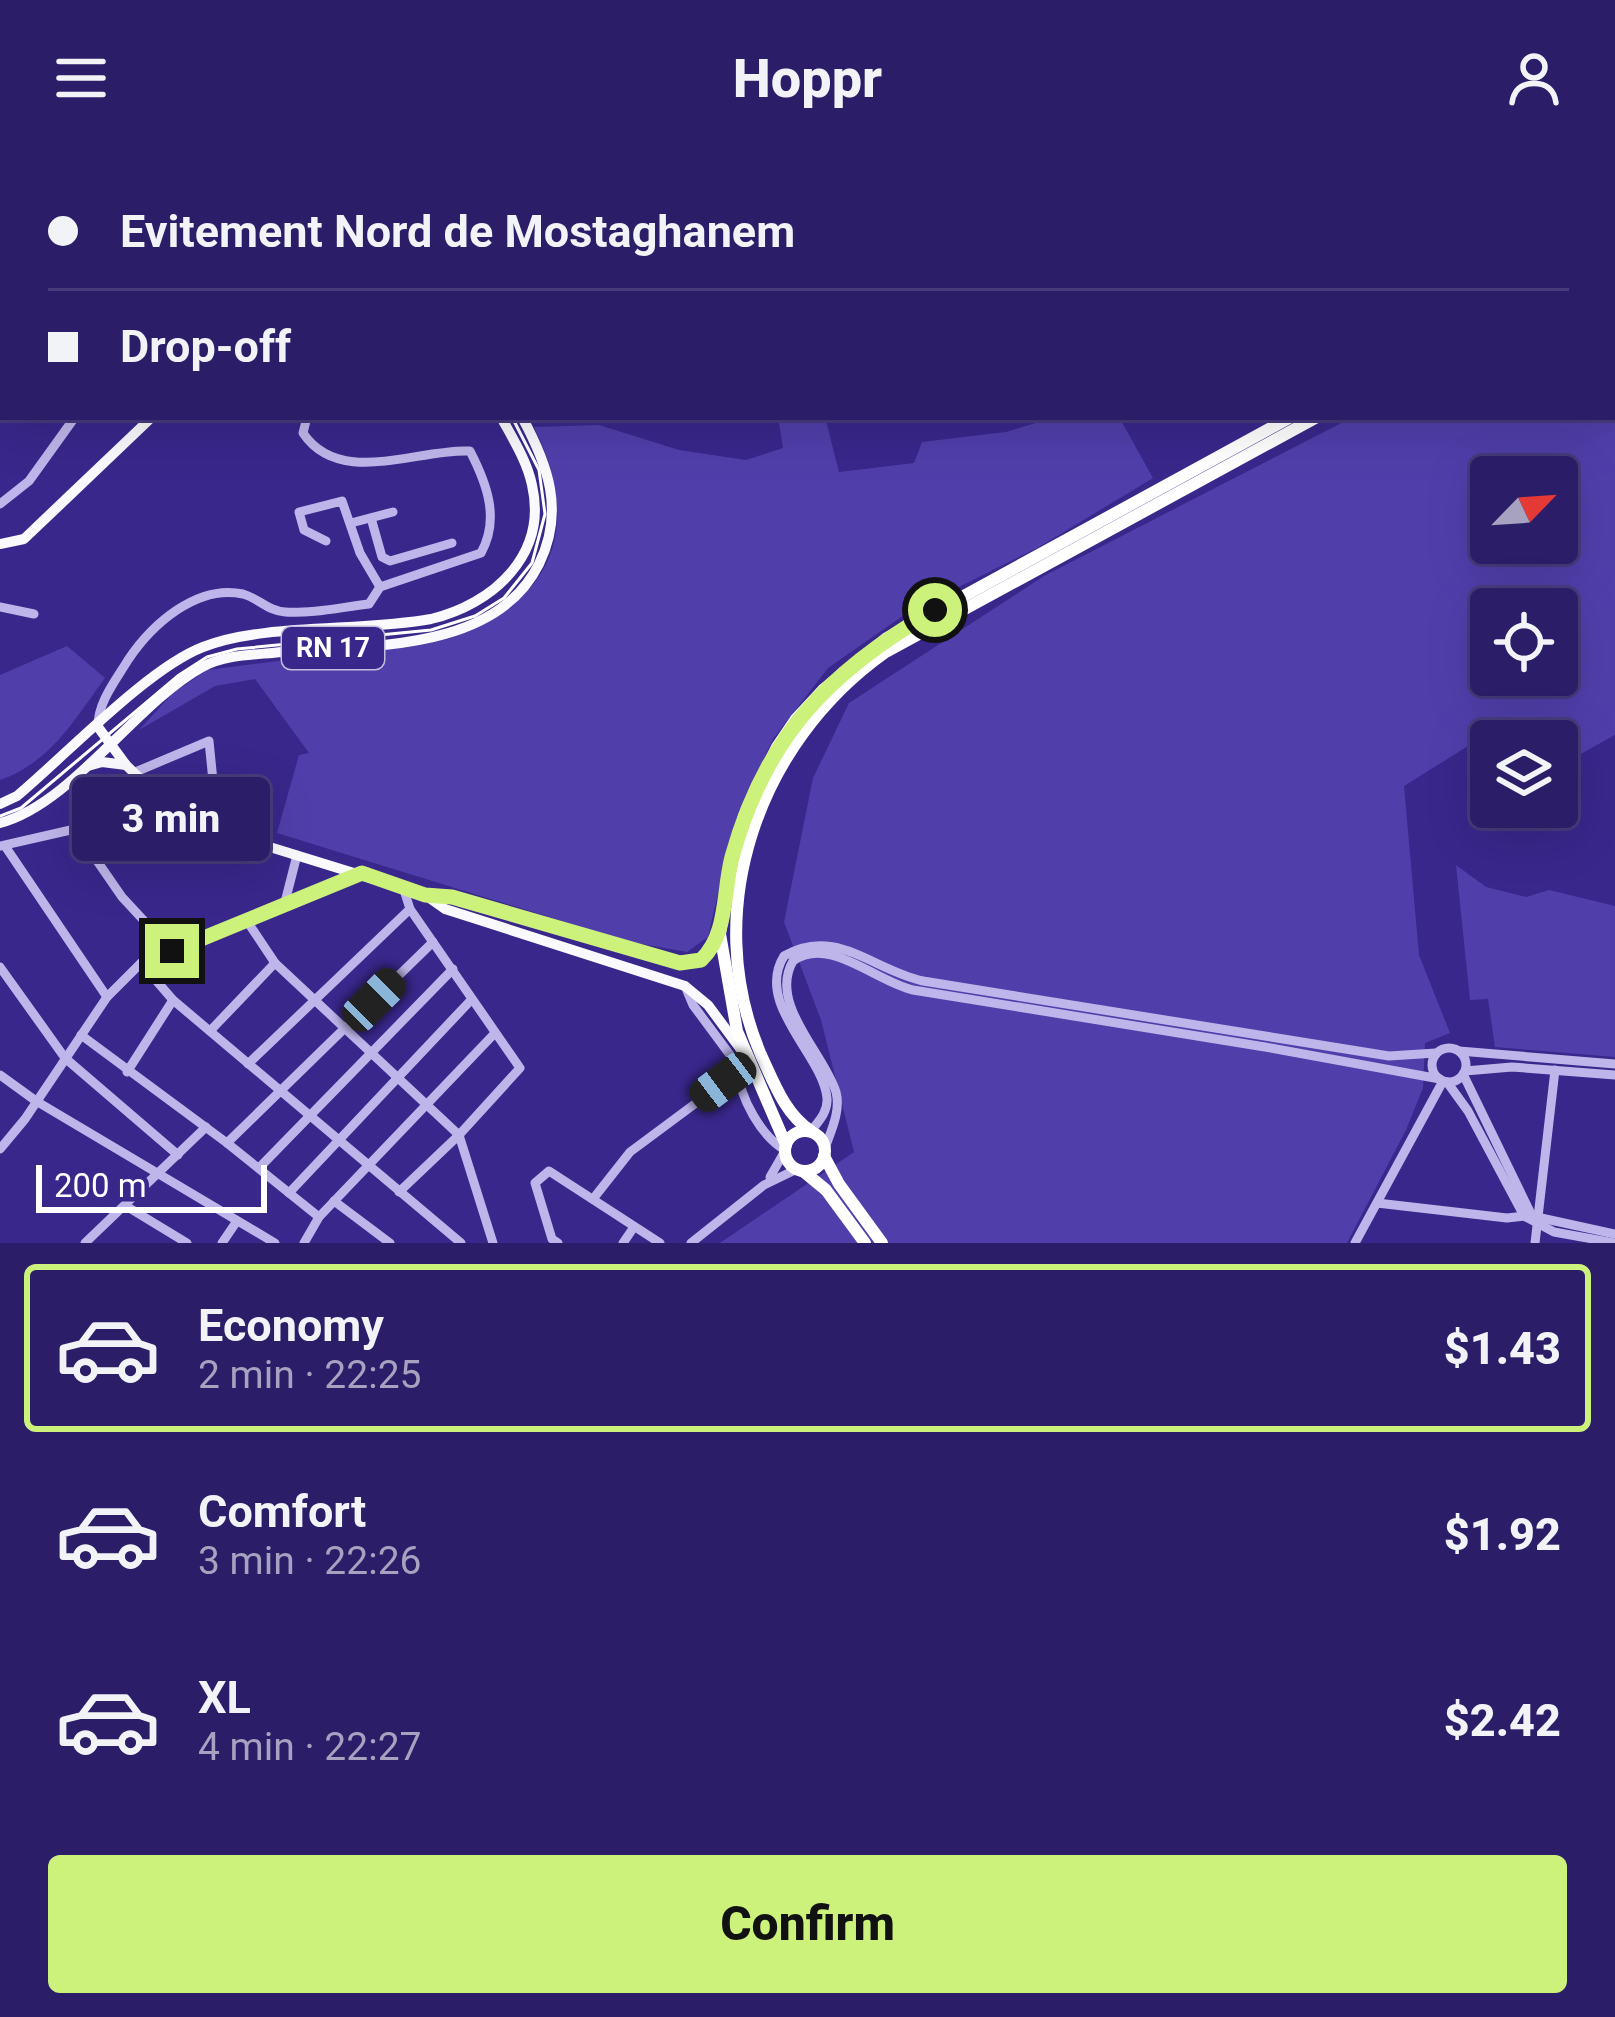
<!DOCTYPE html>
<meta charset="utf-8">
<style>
body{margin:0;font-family:Roboto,sans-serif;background:#33266e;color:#f1f3f6;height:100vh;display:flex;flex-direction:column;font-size:45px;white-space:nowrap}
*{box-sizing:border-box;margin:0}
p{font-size:39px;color:#a6a2c0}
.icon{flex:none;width:66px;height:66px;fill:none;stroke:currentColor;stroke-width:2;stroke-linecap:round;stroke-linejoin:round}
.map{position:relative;height:1087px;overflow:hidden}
.panel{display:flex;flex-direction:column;background:#2b1d68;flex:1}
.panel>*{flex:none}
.hud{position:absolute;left:0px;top:0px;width:1617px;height:264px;box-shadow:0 12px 48px #0002,0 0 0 3px #473b7c;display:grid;align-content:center;height:264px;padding:0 48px;background:#2b1d68}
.needle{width:78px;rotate:65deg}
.fabs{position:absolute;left:1470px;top:300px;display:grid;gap:24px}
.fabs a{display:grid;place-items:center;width:108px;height:108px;border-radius:12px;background:#2b1d68;box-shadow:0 12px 48px #0002,0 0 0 3px #473b7c;font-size:60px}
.scale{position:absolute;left:36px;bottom:30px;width:231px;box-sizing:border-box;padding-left:12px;border:6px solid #fff;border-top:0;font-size:33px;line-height:42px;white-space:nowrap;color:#fff;-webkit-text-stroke:9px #39278b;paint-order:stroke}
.end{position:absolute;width:54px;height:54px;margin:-27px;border:15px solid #ccf27b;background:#111;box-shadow:0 0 0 6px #111}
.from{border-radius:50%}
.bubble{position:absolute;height:84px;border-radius:12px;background:#2b1d68;box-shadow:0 12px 48px #0002,0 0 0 3px #473b7c;font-size:39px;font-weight:800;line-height:84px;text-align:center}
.car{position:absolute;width:36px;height:72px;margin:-36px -18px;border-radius:15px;box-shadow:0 0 9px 3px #0007;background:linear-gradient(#222 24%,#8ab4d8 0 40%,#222 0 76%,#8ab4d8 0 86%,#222 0)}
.hud b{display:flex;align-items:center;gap:42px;height:114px;font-size:45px}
.hud b+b{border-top:3px solid #473b7c}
.hud i{width:30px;height:30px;background:#f1f3f6}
ul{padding:21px 0 0;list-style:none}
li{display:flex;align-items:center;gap:36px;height:168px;margin:0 24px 18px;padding:0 24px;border:6px solid transparent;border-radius:12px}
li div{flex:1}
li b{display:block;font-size:45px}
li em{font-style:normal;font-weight:800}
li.on{border-color:#ccf27b}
li>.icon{width:108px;height:108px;stroke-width:1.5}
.action{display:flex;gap:24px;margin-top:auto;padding:24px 48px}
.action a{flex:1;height:138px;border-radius:12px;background:#ccf27b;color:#111;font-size:48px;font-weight:800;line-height:138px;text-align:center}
header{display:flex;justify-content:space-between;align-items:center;height:156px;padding:0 48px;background:#2b1d68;font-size:54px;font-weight:800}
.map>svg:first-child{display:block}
.green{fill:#503faa;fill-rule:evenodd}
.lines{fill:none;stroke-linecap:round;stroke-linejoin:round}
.river{stroke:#3e307c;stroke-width:14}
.minor{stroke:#beb6ea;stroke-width:9}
.major{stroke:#faf9fe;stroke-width:10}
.highway{stroke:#fff;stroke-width:12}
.tram{stroke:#fff;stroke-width:3}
.route{stroke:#ccf27b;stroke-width:15}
.labels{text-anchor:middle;stroke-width:10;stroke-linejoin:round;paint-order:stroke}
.shield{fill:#39278b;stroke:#c4bedc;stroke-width:3}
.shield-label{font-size:27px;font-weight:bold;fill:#fff}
</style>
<header><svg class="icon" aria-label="menu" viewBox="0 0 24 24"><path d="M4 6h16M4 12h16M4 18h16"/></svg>Hoppr<svg class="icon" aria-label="person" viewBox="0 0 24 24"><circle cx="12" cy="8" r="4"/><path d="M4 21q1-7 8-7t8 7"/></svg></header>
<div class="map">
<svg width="1615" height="1087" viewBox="0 0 1615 1087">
<rect width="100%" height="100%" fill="#39278b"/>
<!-- green -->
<g class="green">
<path d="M1615,234v345l-36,20 -22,-10v-4h-9l-43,-18 -101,63 15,169 31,78 -25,10 -2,45 -17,42 -59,113h-627l134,-91 -33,-132 -37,-98 29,-144 36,-75 195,-127 309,-159h261zM1491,321h66v66h-66zM1491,453h66v66h-66z"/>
<path d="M778,261h47l14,55 75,-9 8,-21 84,-10 49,-15h64l34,61 -114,69 -132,66 -79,55 -55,71 -40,89 -25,109 -21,15 -57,-10 -353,-109 22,-78 10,-2 -54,-74 -40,7 -76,44 34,-37 34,-23 242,-31c106,-38 134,-112 85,-212l65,-2 80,25 67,10 37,-12z"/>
<path d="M67,490l38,32c-30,41 -55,85 -105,102v-105z"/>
<path d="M1456,709l30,22 40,10 23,-7 66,16v151l-120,-10 -7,-48 -18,1z"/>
</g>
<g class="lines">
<!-- river -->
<g class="river">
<path d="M29,0l1,3"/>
<path d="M0,145l3,1"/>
</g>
<!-- minor -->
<g class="minor">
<path d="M35,0l5,3"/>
<path d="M99,0l1,3"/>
<path d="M271,0l2,3"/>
<path d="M300,0v3"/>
<path d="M421,0l1,3"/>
<path d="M493,0l1,3"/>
<path d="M1101,0v3"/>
<path d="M1308,0l2,3"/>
<path d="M1496,0l1,3"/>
<path d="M1599,0l5,3"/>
<path d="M122,3l2,-3"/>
<path d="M245,3l1,-3"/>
<path d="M1614,7h1"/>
<path d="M0,348l29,-23 46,-64"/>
<path d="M371,362l11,39 8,4 62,-18"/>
<path d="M351,367l42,-11"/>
<path d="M326,385l-22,-11 -5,-18 43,-11 18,52 20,34"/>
<path d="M0,451l34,7"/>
<path d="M98,570c0,-24 18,-46 30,-66 24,-36 69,-76 115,-66 15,4 25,17 42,18 27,2 57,-5 84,-8l11,-17 101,-34c19,-34 6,-69 -11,-102 -52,-3 -130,37 -167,-18l4,-16"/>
<path d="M133,617l76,-32 9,90"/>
<path d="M0,690l75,-17 47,68 50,54"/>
<path d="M5,690l102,151"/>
<path d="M284,750l13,-51"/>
<path d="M247,765l28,42 184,172 34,108"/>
<path d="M141,807l32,37 288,243"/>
<path d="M0,811l65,91 113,97"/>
<path d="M685,830l8,19 46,62"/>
<path d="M210,875l65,-68"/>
<path d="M81,879l146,108 92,74"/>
<circle cx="1449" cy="909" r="17"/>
<path d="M1459,895l156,13"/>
<path d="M747,901l-9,14c2,27 23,65 47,79"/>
<path d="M248,908l162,-155"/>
<path d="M1465,915l47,-4 103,8"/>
<path d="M127,916l46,-72"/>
<path d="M1463,918l69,142 83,18"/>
<path d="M0,919l36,26 239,142"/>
<path d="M1447,926l21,29 56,105 30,16 61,11"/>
<path d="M811,975c8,-10 17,-19 16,-33 -4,-43 -73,-94 -43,-142 51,-30 89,14 139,25l466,75 47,-3"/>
<path d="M227,987l206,-201"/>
<path d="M825,992c6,-17 16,-37 11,-56 -12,-39 -68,-88 -43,-131 36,-26 83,21 120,29l352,57 175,32"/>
<path d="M0,993l25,-30 82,-122 34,-34 221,-90"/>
<path d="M259,1012l194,-199"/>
<path d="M770,1021l15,-26"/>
<path d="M399,1036l60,-57 61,-67 -110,-159 -7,-22"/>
<path d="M289,1037l183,-194"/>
<path d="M593,1043l37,-47 93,-69 15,-4"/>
<path d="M334,1045l56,42"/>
<path d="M1377,1047l130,15 18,-2"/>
<path d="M126,1050l61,37"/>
<path d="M85,1087l121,-116"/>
<path d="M222,1087l15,-22"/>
<path d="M304,1087l15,-26 176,-184"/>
<path d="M558,1087l-6,-4 -17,-56 14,-12 111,72"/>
<path d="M623,1087l11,-16"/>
<path d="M691,1087l73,-58 33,-16"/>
<path d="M1355,1087l88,-162"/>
<path d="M1535,1087l20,-173"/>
</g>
<!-- major -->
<g class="major">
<path d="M329,0l1,3"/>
<path d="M1614,171h1"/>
<path d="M0,388l24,-5 128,-122"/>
<path d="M98,571l28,38 49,48 43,18 207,64 27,2 228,66 21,-3 19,-26"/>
<path d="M88,610l14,-4 24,3"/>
<path d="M0,648l17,-8c49,-41 131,-128 186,-149 61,-24 159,-15 228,-28 62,-15 117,-64 101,-134 -5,-24 -19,-46 -31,-68"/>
<path d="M0,667c72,-19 135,-119 202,-156 24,-13 53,-12 80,-15 84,-7 213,1 257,-88 26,-53 9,-99 -17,-147"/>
<path d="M428,741l17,12 240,77 23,19 37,50"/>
</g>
<!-- highway -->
<g class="highway">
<path d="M1614,85h1"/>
<path d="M1614,102l1,-1"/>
<path d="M811,975c-26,-17 -37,-48 -50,-76 -62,-145 -3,-312 123,-402l433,-236"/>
<circle cx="805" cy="995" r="20"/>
<path d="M786,989l-49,-114 -17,-97 11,-73 13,-45 33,-69 19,-28 27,-29 64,-52 404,-221"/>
<path d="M824,1000l15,28 43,59"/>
<path d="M803,1015l23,19 39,53"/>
</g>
<!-- tram -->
<g class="tram">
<path d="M660,3l18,-3"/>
<path d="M0,660l21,-8 158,-133 28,-18 30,-8 194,-19 44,-14 29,-18 28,-35 13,-49 -6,-44 -27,-53"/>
</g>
</g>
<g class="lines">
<!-- route -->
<path class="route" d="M172,795l190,-78 63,22 27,2 228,66 21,-3c27,-25 22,-69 31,-103 33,-120 97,-186 203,-247"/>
</g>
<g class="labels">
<!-- shield labels -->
<rect class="shield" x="282" y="471" width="102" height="42" rx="9"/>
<g class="shield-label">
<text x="333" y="501">RN 17</text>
</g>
</g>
</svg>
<div class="fabs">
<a><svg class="needle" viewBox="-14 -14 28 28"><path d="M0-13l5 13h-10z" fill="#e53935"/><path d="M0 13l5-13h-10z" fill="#a6a2c0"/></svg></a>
<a><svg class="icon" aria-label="locate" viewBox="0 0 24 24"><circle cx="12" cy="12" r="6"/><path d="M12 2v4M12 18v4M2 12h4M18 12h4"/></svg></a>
<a><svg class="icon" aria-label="layers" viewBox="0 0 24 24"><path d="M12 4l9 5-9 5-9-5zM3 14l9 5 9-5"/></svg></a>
</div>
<div class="scale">200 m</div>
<i class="end from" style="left:935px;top:454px"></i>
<i class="end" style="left:172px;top:795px"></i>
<div class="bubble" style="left:72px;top:621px;width:198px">3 min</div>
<i class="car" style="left:374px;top:844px;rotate:45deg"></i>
<i class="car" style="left:723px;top:926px;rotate:233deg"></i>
<div class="hud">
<b><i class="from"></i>Evitement Nord de Mostaghanem</b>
<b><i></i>Drop-off</b>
</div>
</div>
<section class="panel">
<ul>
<li class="on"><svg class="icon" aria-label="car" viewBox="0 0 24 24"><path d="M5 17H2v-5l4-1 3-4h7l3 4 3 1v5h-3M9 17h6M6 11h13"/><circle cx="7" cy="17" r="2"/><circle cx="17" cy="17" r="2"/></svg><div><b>Economy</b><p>2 min · 22:25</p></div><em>$1.43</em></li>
<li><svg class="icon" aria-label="car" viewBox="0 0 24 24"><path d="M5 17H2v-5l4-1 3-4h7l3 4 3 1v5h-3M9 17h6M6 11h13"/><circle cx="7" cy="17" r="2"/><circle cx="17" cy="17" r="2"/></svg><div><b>Comfort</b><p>3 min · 22:26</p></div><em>$1.92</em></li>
<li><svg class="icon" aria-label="car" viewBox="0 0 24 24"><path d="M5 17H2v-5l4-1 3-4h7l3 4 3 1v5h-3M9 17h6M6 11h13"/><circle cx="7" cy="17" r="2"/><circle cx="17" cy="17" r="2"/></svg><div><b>XL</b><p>4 min · 22:27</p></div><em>$2.42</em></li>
</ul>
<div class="action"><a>Confirm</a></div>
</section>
